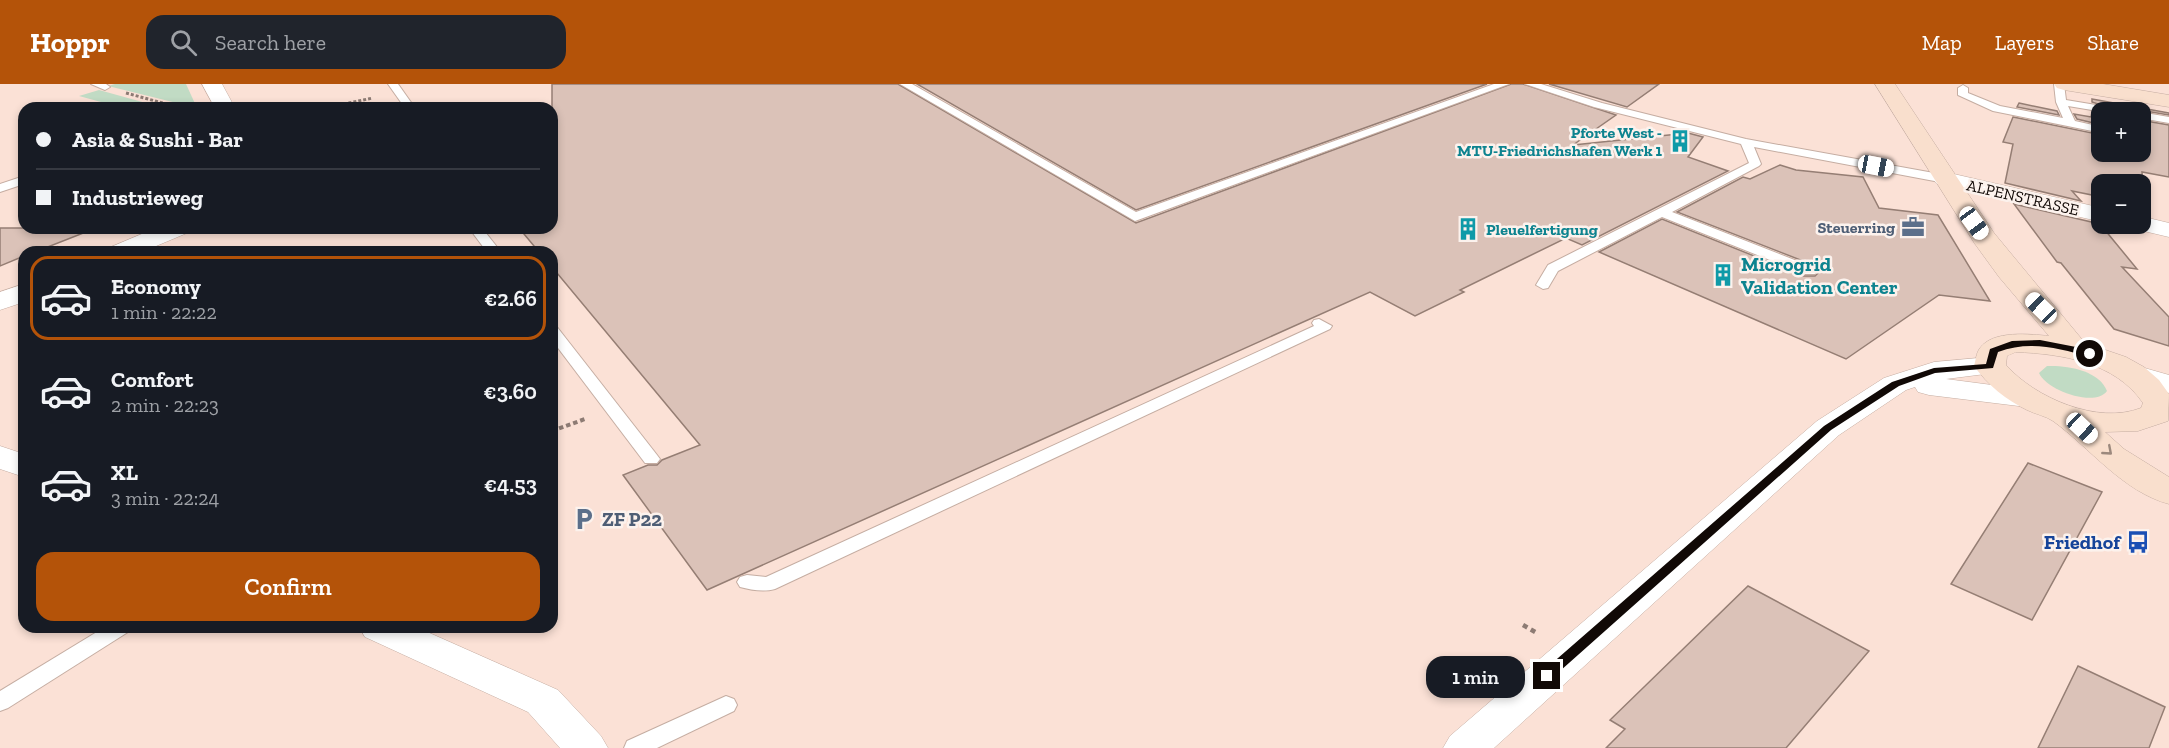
<!DOCTYPE html>
<meta charset="utf-8">
<style>
body{margin:0;font-family:"Zilla Slab",serif;background:#20242c;color:#f1f3f6;height:100vh;display:flex;flex-direction:column;font-size:22px;white-space:nowrap}
*{box-sizing:border-box;margin:0}
p{font-size:20px;color:#9ea1a6}
.icon{flex:none;width:33px;height:33px;fill:none;stroke:currentColor;stroke-width:2;stroke-linecap:round;stroke-linejoin:round}
.map{position:relative;flex:1;overflow:hidden}
.details{position:absolute;left:18px;top:162px;width:540px;height:387px;display:flex;flex-direction:column;background:#171b24;border-radius:18px;box-shadow:0 3px 9px #0003}
.details>*{flex:none}
.top-card{position:absolute;left:18px;top:18px;width:540px;height:132px;border-radius:18px;box-shadow:0 3px 9px #0003;display:grid;align-content:center;height:132px;padding:0 18px;background:#171b24}
.tools{position:absolute;left:2091px;top:18px;display:grid;gap:12px}
.tools a{display:grid;place-items:center;width:60px;height:60px;border-radius:12px;background:#171b24;box-shadow:0 3px 9px #0003;font-size:30px}
.end{position:absolute;width:27px;height:27px;margin:-14px;border:8px solid #110906;background:#fff;box-shadow:0 0 0 3px #fff}
.from{border-radius:50%}
.bubble{position:absolute;height:42px;border-radius:18px;background:#171b24;box-shadow:0 3px 9px #0003;font-size:20px;font-weight:600;line-height:42px;text-align:center}
.car{position:absolute;width:18px;height:36px;margin:-18px -9px;border-radius:8px;box-shadow:0 0 4px 2px #0007;background:linear-gradient(#fff 24%,#345 0 40%,#fff 0 76%,#345 0 86%,#fff 0)}
.top-card b{display:flex;align-items:center;gap:21px;height:57px;font-size:22px}
.top-card b+b{border-top:2px solid #363941}
.top-card i{width:15px;height:15px;background:#f1f3f6}
ul{padding:10px 0 0;list-style:none}
li{display:flex;align-items:center;gap:18px;height:84px;margin:0 12px 9px;padding:0 6px;border:3px solid transparent;border-radius:18px}
li div{flex:1}
li b{display:block;font-size:22px}
li em{font-style:normal;font-weight:600}
li.active{border-color:#b45309}
li>.icon{width:54px;height:54px;stroke-width:1.5}
.button{display:flex;gap:12px;margin-top:auto;padding:12px 18px}
.button a{flex:1;height:69px;border-radius:18px;background:#b45309;color:#fff;font-size:24px;font-weight:600;line-height:69px;text-align:center}
header{display:flex;align-items:center;gap:36px;box-sizing:border-box;height:84px;padding:0 30px;background:#b45309;color:#fff}
header strong{font-size:28px}
nav{display:flex;gap:33px;margin-inline-start:auto;font-size:21px}
.search{width:420px;height:54px;background:#20242c;display:flex;align-items:center;gap:15px;box-sizing:border-box;padding:0 21px;border-radius:18px;color:#9ea1a6;font-size:22px}
.map>svg:first-child{display:block}
.green{fill:#c1dbc4}
.building{fill:#dbc2b8;stroke:#957e74;stroke-width:1.5}
.lines{fill:none;stroke-linecap:round;stroke-linejoin:round}
.lane-casing{stroke:#c5ada2;stroke-width:2}
.street-casing{stroke:#c5ada2;stroke-width:1}
.secondary-casing{stroke:#c5ada2;stroke-width:1}
.path-far2{stroke:#8d7b74;stroke-width:3;stroke-dasharray:3 2;stroke-linecap:butt}
.path-far1{stroke:#8d7b74;stroke-width:4;stroke-dasharray:4.5 3;stroke-linecap:butt}
.path{stroke:#8d7b74;stroke-width:4.5;stroke-dasharray:5 4;stroke-linecap:butt}
.lane{fill:#fff;fill-rule:evenodd}
.street{fill:#fff;fill-rule:evenodd}
.secondary{fill:#f9dfcd;fill-rule:evenodd}
.oneway{stroke:#9c897d}
.route{fill:#110906}
.labels{text-anchor:middle;stroke-width:5;stroke-linejoin:round;paint-order:stroke}
.far-culture-label{font-size:16px;font-weight:bold;fill:#0d838f;stroke:#fcf2ed;text-anchor:end}
.far-street-label{font-size:16px;fill:#110906;stroke:#fcf2ed}
.far-service-label{font-size:16px;font-weight:bold;fill:#4e5e75;stroke:#fcf2ed;text-anchor:end}
.culture-label{font-size:20px;font-weight:bold;fill:#0d838f;stroke:#fcf2ed;text-anchor:start}
.service-label{font-size:20px;font-weight:bold;fill:#4e5e75;stroke:#fcf2ed;text-anchor:start}
.transit-label{font-size:20px;font-weight:bold;fill:#164399;stroke:#fcf2ed;text-anchor:end}
</style>
<header>
<strong>Hoppr</strong>
<div class="search"><svg class="icon" aria-label="search" viewBox="0 0 24 24"><circle cx="10" cy="10" r="6"/><path d="M15 15l6 6"/></svg>Search here</div>
<nav><a>Map</a><a>Layers</a><a>Share</a></nav>
</header>
<div class="map">
<svg width="2169" height="664" viewBox="0 0 2169 664">
<rect width="100%" height="100%" fill="#fbe1d6"/>
<!-- green -->
<g class="green">
<path d="M115,0h71l11,24 -89,-22z"/>
<path d="M99,6l65,18h-41l-44,-12z"/>
<path d="M2047,282c19,-1 52,4 60,25 -12,17 -61,-1 -68,-18z"/>
</g>
<!-- building -->
<g class="building">
<path d="M552,0h346l238,139 375,-139h12l93,31 -43,30 115,-12 15,4 -15,20 40,14 -146,74 -16,-7 -106,52 4,2 -49,24 -45,-24 -663,298 -84,-115 25,-10h9l5,-5 38,-15 -148,-178v-15h-13l-20,-24h33z"/>
<path d="M917,0h570l-351,126z"/>
<path d="M1549,0h110l-32,23z"/>
<path d="M2092,15l77,14v2l-29,-5 -2,2h-36v13l-25,-6 -3,-5 17,3 1,-5 6,-2v-6l-6,-2z"/>
<path d="M2019,19l38,8 2,4 -42,-8z"/>
<path d="M2013,33l89,18v17h38v-32l29,5v52l-27,-5 2,34 -4,-1v-21h-38v13l-30,-6 9,10 -76,-18 8,-39 -10,-2z"/>
<path d="M1780,81l16,5 67,7 16,31 59,7 52,86 -51,-6 -93,64 -247,-107 63,-33 142,57h11l4,-4 -3,-6 -139,-54 66,-35 7,2z"/>
<path d="M2014,120l86,20 37,45 -15,-2 47,50v29l-55,-17 -53,-66 -4,-1z"/>
<path d="M0,144h91v2l-56,22h-11v4l-24,10z"/>
<path d="M2028,379l74,29 -70,128 -81,-36z"/>
<path d="M1748,502l121,65 -83,97h-180l19,-19 -15,-9z"/>
<path d="M2078,582l87,41 -16,41h-111z"/>
</g>
<g class="lines">
<!-- lane casing -->
<g class="lane-casing">
<g id="lane">
<path d="M91,0h15l4,3 -5,3z"/>
<path d="M388,0h10l17,24h-10z"/>
<path d="M900,0h12l224,128 358,-128h15l-374,137z"/>
<path d="M1525,0h16l61,19 144,36 199,36 6,4 -6,4 -191,-36 7,17 -2,2 -87,46 143,56 2,3 -2,3h-10l-143,-57 -104,54 -10,17 -5,1 -7,-4 12,-20 201,-102 -8,-19 -147,-37z"/>
<path d="M2054,0h10l2,16 30,5v4l-4,1 -24,-4 7,15 27,6v6l-109,-22 -35,-16v-7l5,-3 5,3v5l32,13 63,12 -7,-16z"/>
<path d="M2137,28h3l29,5v6l-29,-5v-6z"/>
<path d="M24,92v8l-24,8v-8z"/>
<path d="M469,144h13l19,24h-14z"/>
<path d="M1319,235l13,7 -2,3 -555,260c-11,3 -24,1 -35,-2l-3,-5 3,-5 7,-2 19,2 548,-251 -2,-3 2,-3z"/>
<path d="M552,242l5,1 100,128 3,4 -3,4h-12l-93,-123z"/>
<path d="M105,543h26l-3,5 -120,76 -8,3v-20z"/>
<path d="M726,612l8,3 3,6 -3,6 -77,37h-33l3,-7z"/>
</g>
</g>
<!-- street casing -->
<g class="street-casing">
<g id="street">
<path d="M202,0h20l13,24h-20z"/>
<path d="M1945,88l157,36v14l-165,-38 -4,-5 4,-5z"/>
<path d="M2140,132l29,7v14l-38,-9 -3,-4h12z"/>
<path d="M156,144h34l-3,5 -45,19h-35l4,-5z"/>
<path d="M24,200v18l-24,8v-18z"/>
<path d="M1990,273l11,3 4,6 -4,6 -55,7 92,12 4,7 -4,7 -11,2 -98,-12 -11,-3 -3,-5 -9,3 -67,45 -345,313h-51l7,-12 367,-315 67,-43 50,-16z"/>
<path d="M2134,281l35,10v18l-46,-13 -4,-6 4,-6z"/>
<path d="M0,362l24,8v23l-24,-8z"/>
<path d="M359,543h57l142,63 43,46 7,12h-48l-32,-36 -163,-75z"/>
</g>
</g>
<!-- secondary casing -->
<g class="secondary-casing">
<g id="secondary">
<path d="M1875,0h20l99,149 91,110 41,14 18,10 15,13 10,14 -1,27 -30,10 -33,1 19,17 45,28v27c-46,-12 -80,-57 -116,-83 -7,-5 -18,-7 -26,-11 -21,-10 -39,-25 -53,-44 2,-6 2,-13 6,-18 13,-18 50,-14 69,-12l-50,-59 -24,-33zM2016,268c46,2 99,10 127,51l-2,5c-43,17 -106,-10 -135,-43l1,-9z"/>
<path d="M2054,0h49l66,11v12l-105,-17 -7,-2z"/>
</g>
</g>
<!-- path-far2 -->
<g class="path-far2">
<path d="M126,9l55,15"/>
<path d="M324,24l49,-10"/>
<path d="M57,163l9,4"/>
</g>
<!-- path-far1 -->
<g class="path-far1">
<path d="M62,165l7,3"/>
<path d="M552,347l33,-12"/>
</g>
<!-- path -->
<path class="path" d="M1523,541l14,8"/>
<!-- lane -->
<use href="#lane" class="lane"/>
<!-- street -->
<use href="#street" class="street"/>
<!-- secondary -->
<use href="#secondary" class="secondary"/>
</g>
<!-- one-way arrows -->
<defs><path id="oneway-chevron" d="M-2-3.5L2.5 0L-2 3.5" fill="none" stroke-width="1.6" stroke-linecap="round" stroke-linejoin="round" transform="scale(1.5)"/></defs>
<use class="oneway" href="#oneway-chevron" transform="translate(2108 367) rotate(41)"/>
<!-- route -->
<path class="route" d="M2040,256l36,7 18,7 -4,3c-32,-9 -61,-17 -92,-5l-5,16 -58,5 -36,13 -68,44 -280,249h-9l-1,-3 1,-4 282,-246 68,-44 42,-14 52,-4 4,-15 22,-8z"/>
<!-- icons -->
<defs>
<g id="building-bare" transform="scale(1.8)"><path d="M-4-6H4V6H1V3H-1V6H-4ZM-2.5-4.3h1.7v1.8h-1.7ZM.8-4.3h1.7v1.8H.8ZM-2.5-1h1.7V.8h-1.7ZM.8-1h1.7V.8H.8Z" fill="#0f9aa8" stroke="#fcf2ed" stroke-width="2.5" paint-order="stroke"/></g>
<g id="office-bare" transform="scale(1.8)"><path d="M-6-3h4V-5.5h4V-3h4V5H-6ZM-1-4.5V-3h2v-1.5ZM-6 0V1H6V0Z" fill="#5c6f8a" stroke="#fcf2ed" stroke-width="2.5" paint-order="stroke"/></g>
<g id="parking-bare" transform="scale(1.8)"><path d="M-3.5-5.5H1a3.5 3.5 0 0 1 0 7H-1V5.5H-3.5ZM-1-3.4V-.6H.8a1.4 1.4 0 0 0 0-2.8Z" fill="#5c6f8a" stroke="#fcf2ed" stroke-width="2.5" paint-order="stroke"/></g>
<g id="bus-bare" transform="scale(1.8)"><path d="M-5-6H5V4H4V6H2V4H-2V6H-4V4H-5ZM-3.5-4V0h7V-4ZM-3.5 1.2v1.5H-2V1.2ZM2 1.2v1.5H3.5V1.2Z" fill="#1a4fb4" stroke="#fcf2ed" stroke-width="2.5" paint-order="stroke"/></g>
</defs>
<g fill-rule="evenodd">
<use href="#building-bare" x="1680" y="57"/>
<use href="#office-bare" x="1913" y="143"/>
<use href="#building-bare" x="1468" y="145"/>
<use href="#building-bare" x="1723" y="191"/>
<use href="#parking-bare" x="584" y="435"/>
<use href="#bus-bare" x="2138" y="458"/>
</g>
<g class="labels">
<!-- far-culture labels -->
<g class="far-culture-label">
<text x="1662" y="54">Pforte West -<tspan x="1662" dy="18">MTU-Friedrichshafen Werk 1</tspan></text>
<text x="1486" y="151" text-anchor="start">Pleuelfertigung</text>
</g>
<!-- far-street labels -->
<g class="far-street-label">
<text transform="translate(2023 113) rotate(13)" y="6">ALPENSTRASSE</text>
</g>
<!-- far-service labels -->
<g class="far-service-label">
<text x="1895" y="149">Steuerring</text>
</g>
<!-- culture labels -->
<g class="culture-label">
<text x="1741" y="187">Microgrid<tspan x="1741" dy="23">Validation Center</tspan></text>
</g>
<!-- service labels -->
<g class="service-label">
<text x="602" y="442">ZF P22</text>
</g>
<!-- transit labels -->
<g class="transit-label">
<text x="2120" y="465">Friedhof</text>
</g>
</g>
</svg>
<div class="tools">
<a>+</a>
<a>−</a>
</div>
<i class="end from" style="left:2090px;top:270px"></i>
<i class="end" style="left:1547px;top:592px"></i>
<div class="bubble" style="left:1426px;top:572px;width:99px">1 min</div>
<i class="car" style="left:1876px;top:82px;rotate:101deg"></i>
<i class="car" style="left:1974px;top:139px;rotate:144deg"></i>
<i class="car" style="left:2041px;top:224px;rotate:314deg"></i>
<i class="car" style="left:2082px;top:344px;rotate:133deg"></i>
<div class="top-card">
<b><i class="from"></i>Asia &amp; Sushi - Bar</b>
<b><i></i>Industrieweg</b>
</div>
<section class="details">
<ul>
<li class="active"><svg class="icon" aria-label="car" viewBox="0 0 24 24"><path d="M5 17H2v-5l4-1 3-4h7l3 4 3 1v5h-3M9 17h6M6 11h13"/><circle cx="7" cy="17" r="2"/><circle cx="17" cy="17" r="2"/></svg><div><b>Economy</b><p>1 min · 22:22</p></div><em>€2.66</em></li>
<li><svg class="icon" aria-label="car" viewBox="0 0 24 24"><path d="M5 17H2v-5l4-1 3-4h7l3 4 3 1v5h-3M9 17h6M6 11h13"/><circle cx="7" cy="17" r="2"/><circle cx="17" cy="17" r="2"/></svg><div><b>Comfort</b><p>2 min · 22:23</p></div><em>€3.60</em></li>
<li><svg class="icon" aria-label="car" viewBox="0 0 24 24"><path d="M5 17H2v-5l4-1 3-4h7l3 4 3 1v5h-3M9 17h6M6 11h13"/><circle cx="7" cy="17" r="2"/><circle cx="17" cy="17" r="2"/></svg><div><b>XL</b><p>3 min · 22:24</p></div><em>€4.53</em></li>
</ul>
<div class="button"><a>Confirm</a></div>
</section>
</div>
